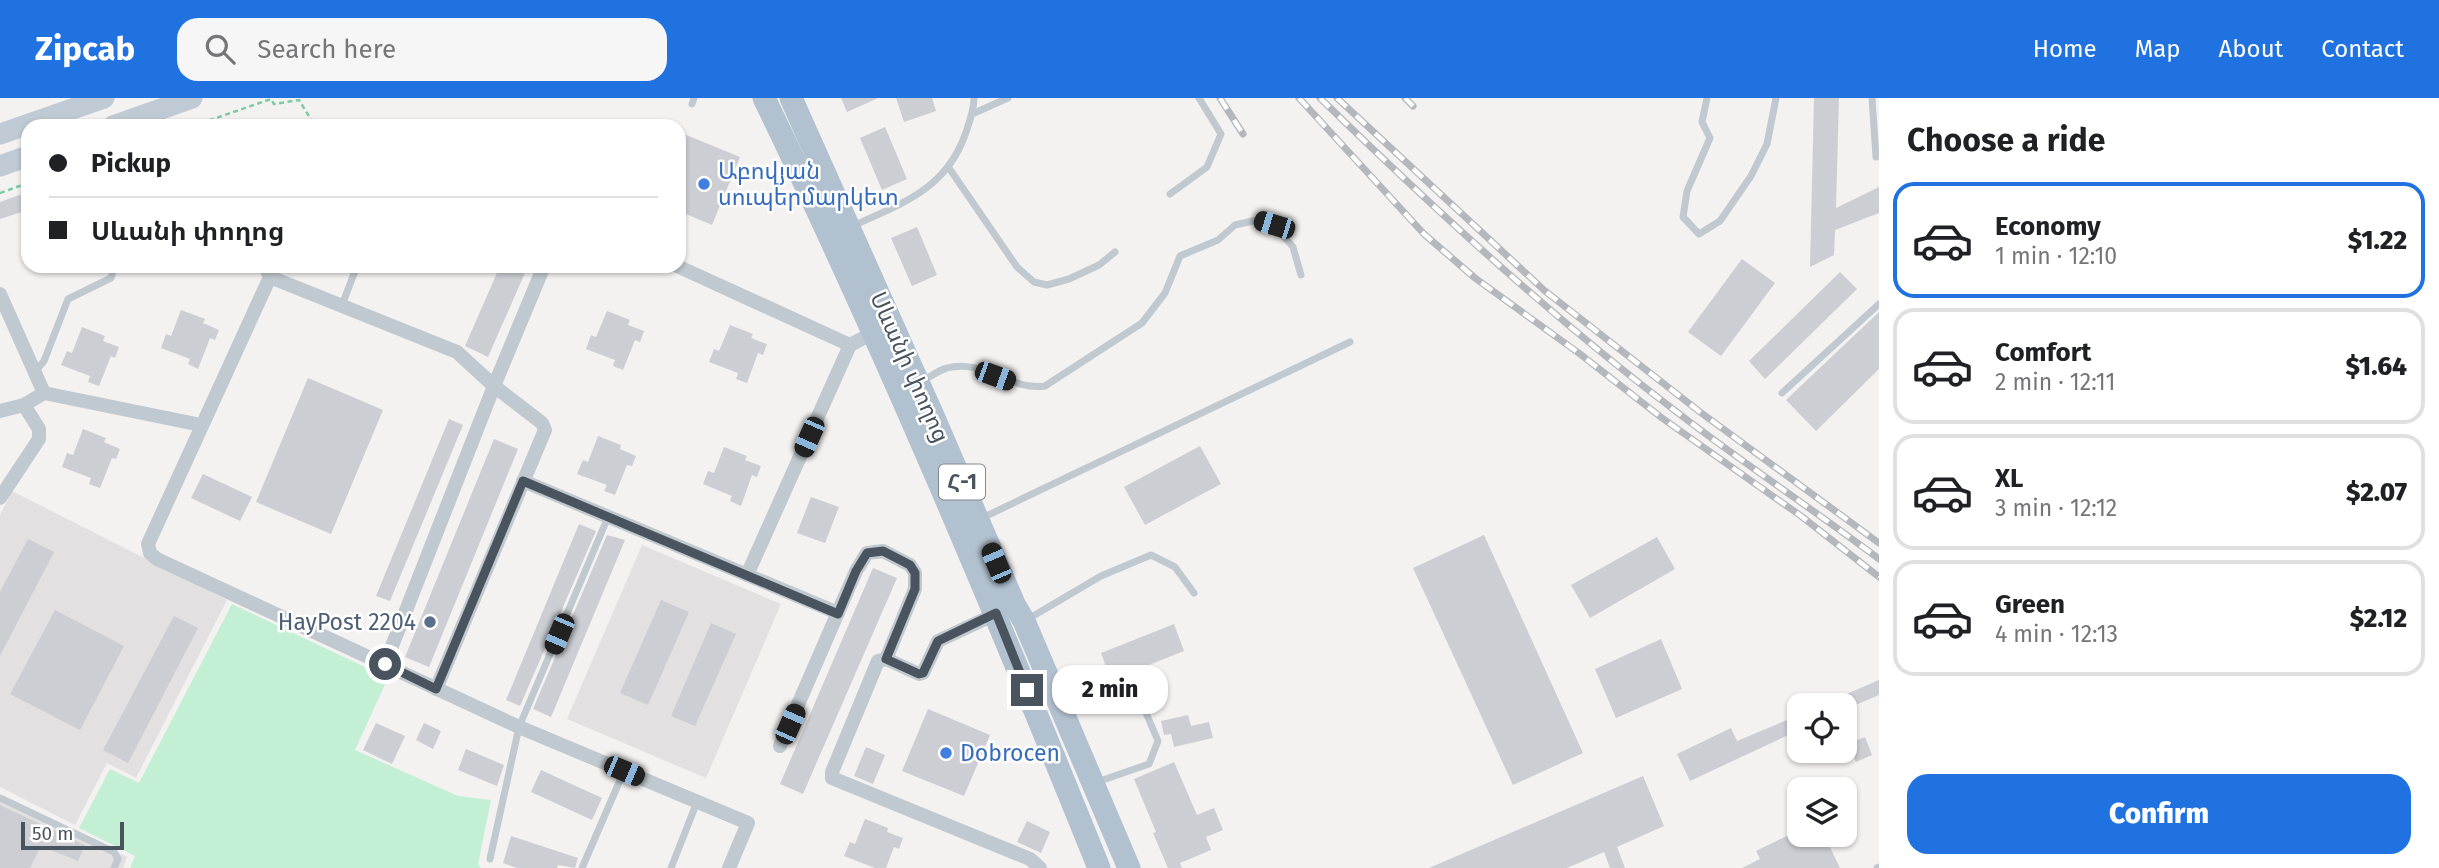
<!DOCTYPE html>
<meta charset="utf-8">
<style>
body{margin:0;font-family:"Fira Sans","Noto Sans Armenian",sans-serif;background:#f6f6f6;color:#202124;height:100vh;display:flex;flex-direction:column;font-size:26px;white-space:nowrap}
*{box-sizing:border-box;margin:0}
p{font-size:23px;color:#757577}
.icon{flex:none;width:38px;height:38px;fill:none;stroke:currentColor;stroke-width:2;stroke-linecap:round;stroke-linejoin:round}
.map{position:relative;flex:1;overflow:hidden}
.panel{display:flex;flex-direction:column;background:#fff;width:560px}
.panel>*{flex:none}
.banner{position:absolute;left:21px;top:21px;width:665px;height:154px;border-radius:21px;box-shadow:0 2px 5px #0004;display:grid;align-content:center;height:154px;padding:0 28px;background:#fff}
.buttons{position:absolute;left:1787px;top:595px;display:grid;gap:14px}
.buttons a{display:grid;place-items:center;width:70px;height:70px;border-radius:14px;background:#fff;box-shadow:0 2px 5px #0004;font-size:35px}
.scale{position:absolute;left:21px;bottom:18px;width:103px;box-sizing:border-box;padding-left:7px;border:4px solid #4a545e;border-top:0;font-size:19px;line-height:24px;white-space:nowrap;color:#4a545e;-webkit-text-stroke:5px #fff;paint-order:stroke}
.end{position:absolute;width:32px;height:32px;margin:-16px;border:9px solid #4a545e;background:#fff;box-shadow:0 0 0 4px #fff}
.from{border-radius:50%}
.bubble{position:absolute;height:49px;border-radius:21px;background:#fff;box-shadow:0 2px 5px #0004;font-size:23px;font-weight:800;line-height:49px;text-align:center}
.car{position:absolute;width:21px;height:42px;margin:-21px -10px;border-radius:9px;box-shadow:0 0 5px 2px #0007;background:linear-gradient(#222 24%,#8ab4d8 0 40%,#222 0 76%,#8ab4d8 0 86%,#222 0)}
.banner b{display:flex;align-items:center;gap:24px;height:66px;font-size:26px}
.banner b+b{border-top:2px solid #e0e0e0}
.banner i{width:18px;height:18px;background:#202124}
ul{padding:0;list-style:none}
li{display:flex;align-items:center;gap:21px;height:116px;margin:0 14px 10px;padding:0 14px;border:4px solid #e0e0e0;border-radius:21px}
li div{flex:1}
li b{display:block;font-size:26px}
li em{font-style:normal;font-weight:800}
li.active{border-color:#2072e0}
li>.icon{width:63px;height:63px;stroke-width:1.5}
h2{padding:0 28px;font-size:32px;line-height:84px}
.cta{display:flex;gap:14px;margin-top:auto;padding:14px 28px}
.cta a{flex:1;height:80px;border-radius:21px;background:#2072e0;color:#fff;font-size:28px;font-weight:800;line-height:80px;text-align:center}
header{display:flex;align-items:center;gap:42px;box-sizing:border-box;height:98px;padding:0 35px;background:#2072e0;color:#fff}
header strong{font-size:33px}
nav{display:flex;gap:38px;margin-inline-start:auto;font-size:24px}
.search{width:490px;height:63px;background:#f6f6f6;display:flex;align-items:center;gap:18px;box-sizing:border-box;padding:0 24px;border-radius:21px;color:#757577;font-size:26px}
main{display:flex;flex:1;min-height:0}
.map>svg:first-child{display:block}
.education{fill:#e2e0e1}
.green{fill:#c3efd4}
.building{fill:#ccced4}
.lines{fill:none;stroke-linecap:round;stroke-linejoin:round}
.path{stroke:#7bcca5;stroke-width:2.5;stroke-dasharray:5 3.5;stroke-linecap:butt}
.lane{stroke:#c0c9cf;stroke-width:7}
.street{stroke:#c0c9cf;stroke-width:14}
.secondary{stroke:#c0cad4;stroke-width:21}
.primary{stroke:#b2c1cf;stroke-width:23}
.rail-casing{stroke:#b4b7bb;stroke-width:7}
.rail{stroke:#fff;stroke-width:4.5;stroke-dasharray:13;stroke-linecap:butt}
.route{stroke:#4a545e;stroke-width:9}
.shop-dot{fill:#3f7fe0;stroke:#fff;stroke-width:2.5}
.service-dot{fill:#5c6f8a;stroke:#fff;stroke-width:2.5}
.labels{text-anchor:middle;stroke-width:5;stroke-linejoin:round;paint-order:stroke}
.shield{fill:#fff;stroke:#80878e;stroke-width:2}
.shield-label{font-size:21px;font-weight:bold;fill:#4a545e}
.shop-label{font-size:23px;fill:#366cbe;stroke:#fff;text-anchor:start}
.street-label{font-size:23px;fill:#4a545e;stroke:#fff}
.service-label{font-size:23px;fill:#4e5e75;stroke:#fff;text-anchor:end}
</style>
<header>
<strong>Zipcab</strong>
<div class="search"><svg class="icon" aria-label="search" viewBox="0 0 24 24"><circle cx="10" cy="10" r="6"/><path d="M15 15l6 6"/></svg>Search here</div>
<nav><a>Home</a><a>Map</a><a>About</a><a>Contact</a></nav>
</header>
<main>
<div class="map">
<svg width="1879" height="770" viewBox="0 0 1879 770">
<rect width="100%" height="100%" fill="#f4f1f1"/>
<!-- education -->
<g class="education">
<path d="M12,393l215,109 -91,178 -29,-15 -32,62 -75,-38v-272z"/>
<path d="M642,447l139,59 -75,174 -139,-59z"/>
<path d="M0,698l127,61 -4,11h-123z"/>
</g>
<!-- green -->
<path class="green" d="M232,506l156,74 -33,72 103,46 33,4 -13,64 3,4h-351l5,-12 -56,-28 31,-59 29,14z"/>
<!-- building -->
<g class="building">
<path d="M841,0h37l-31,14z"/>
<path d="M896,0h36l4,13 -32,11z"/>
<path d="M1814,0h25l-3,110 43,-21v26l-44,17 -1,25 -24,12z"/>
<path d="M885,29l22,52 -25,11 -22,-52z"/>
<path d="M679,34l61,25 -28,68 -33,-14z"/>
<path d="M28,94v18l-28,9v-17z"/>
<path d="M917,129l20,48 -25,11 -21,-48z"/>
<path d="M1742,161l33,24 -54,73 -33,-24z"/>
<path d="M500,168h28l-40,91 -23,-11z"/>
<path d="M1840,174l17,17 -92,90 -16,-18z"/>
<path d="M181,212l24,9 -2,4 16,7 -4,10 -5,-2 -12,31 -10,-5 2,-5 -29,-11 5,-14 5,2z"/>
<path d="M607,213l23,9 -2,5 16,6 -4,11 -5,-2 -12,30 -10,-4 2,-6 -29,-11 5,-14 5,2z"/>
<path d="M1879,214v57l-63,62 -30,-31z"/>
<path d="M730,227l23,9 -2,4 16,6 -4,11 -5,-2 -11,30 -11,-4 2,-6 -29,-11 5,-13 5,2z"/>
<path d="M82,229l23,9 -2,5 16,6 -4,11 -4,-2 -12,30 -11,-4 2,-6 -29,-11 6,-14 5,2z"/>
<path d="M308,280l75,32 -52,124 -75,-32z"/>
<path d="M449,321l14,6 -73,176 -14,-5z"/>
<path d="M83,331l23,9 -2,4 16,7 -4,10 -4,-1 -12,30 -11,-4 2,-6 -29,-11 5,-14 6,2z"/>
<path d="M598,338l23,9 -1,4 16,7 -4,10 -5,-1 -12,30 -11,-4 3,-6 -30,-11 6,-14 5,2z"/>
<path d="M494,341l24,10 -89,218 -24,-10z"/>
<path d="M1200,348l21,38 -76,41 -21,-38z"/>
<path d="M724,349l23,9 -2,4 16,6 -4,11 -5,-2 -11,31 -11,-5 2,-5 -29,-12 5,-13 6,2z"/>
<path d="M203,376l49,23 -12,24 -49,-23z"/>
<path d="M811,399l28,10 -14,36 -28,-10z"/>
<path d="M579,426l17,7 -76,175 -14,-6z"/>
<path d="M607,437l18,5 -74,177 -18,-8z"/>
<path d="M1484,437l99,218 -70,32 -100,-217z"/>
<path d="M1657,439l18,32 -85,49 -19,-33z"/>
<path d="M28,441l26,13 -54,104v-64z"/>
<path d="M873,470l24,10 -94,216 -23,-10z"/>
<path d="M661,502l28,12 -41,93 -28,-12z"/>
<path d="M55,512l69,36 -44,84 -70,-36z"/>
<path d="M174,518l24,12 -70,135 -25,-13z"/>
<path d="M711,525l25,11 -41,92 -24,-10z"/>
<path d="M1174,526l10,27 -73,29 -10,-27z"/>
<path d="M1661,541l21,50 -66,29 -21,-49z"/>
<path d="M1879,582v15l-35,15v-5h-23z"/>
<path d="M928,611l62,26 -26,61 -62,-25z"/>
<path d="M1188,617l3,11 18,-4 4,16 -39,9 -3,-13 -7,1 -3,-14z"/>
<path d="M1799,617v15l-109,51 -13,-27 54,-26 6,13z"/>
<path d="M376,625l29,13 -13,28 -29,-14z"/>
<path d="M424,625l17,8 -8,18 -17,-9z"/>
<path d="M1865,639l7,18 -16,7 -8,-18z"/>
<path d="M866,649l19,8 -12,29 -19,-8z"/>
<path d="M466,651l38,16 -7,21 -39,-16z"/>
<path d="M1174,664l23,53 17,-7 9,22 -17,7 5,13 -31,13 2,5h-14l-15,-35 3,-1 -22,-53z"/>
<path d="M541,672l61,28 -10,22 -61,-28z"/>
<path d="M1643,678l21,50 -47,21 8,21h-15l-6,-16 -37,16h-138z"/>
<path d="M0,707l85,40 -7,16 -37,-15 -11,22h-30z"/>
<path d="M865,721l23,9 -1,4 16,6 -4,11 -5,-2 -8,21h-11l-31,-12 6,-14 5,2z"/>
<path d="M1027,723l23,11 -9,21 -24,-11z"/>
<path d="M1799,732v5h25l16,33h-98l18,-9 -4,-8z"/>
<path d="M511,738l67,22 -3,10 -17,-3 -1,3h-40l-14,-5z"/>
</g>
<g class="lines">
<!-- path -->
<g class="path">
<path d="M193,28l78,-27 3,5 25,-4 16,26"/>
<path d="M0,95l28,-10"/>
</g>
<!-- lane -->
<g class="lane">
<path d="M1707,0l-5,24 8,16 -23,53 -4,26 16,17 21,-13 31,-45 16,-32 9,-46"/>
<path d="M1872,0l4,59"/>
<path d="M692,6l2,-6"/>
<path d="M972,16l36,-16"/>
<path d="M949,70l68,99 17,15 13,3 22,-6 30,-14 16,-13"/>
<path d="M1170,96l37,-27 14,-33 -22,-36"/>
<path d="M853,128c49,-23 92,-36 112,-91 4,-12 9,-24 9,-37"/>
<path d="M342,207l15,-39"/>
<path d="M35,274l9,-11 24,-62 43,-21 4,-12"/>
<path d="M922,283c8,-4 17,-11 25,-13 35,-10 63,23 98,18l97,-63 23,-30 15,-37 38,-16 17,-15 22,-5 17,5 19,22 8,28"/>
<path d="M1782,295l97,-89"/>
<path d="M982,420l368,-176"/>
<path d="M1028,521l73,-43 50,-21 24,12 19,26"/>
<path d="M1097,684l52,-18 9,-23 -20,-47"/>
<path d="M0,700l114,54 4,7 -4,9"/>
<path d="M490,761l29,-132 89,-210"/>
<path d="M582,770l42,-97"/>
<path d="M671,770l26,-66"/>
<path d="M1877,770l2,-1"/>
</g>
<!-- street -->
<g class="street">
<path d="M265,168l5,11 -122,267 2,9 7,6 362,168 229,96 -19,45"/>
<path d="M677,168l173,79 23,-12"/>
<path d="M270,179l187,75 37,34 48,37 3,7 -109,259"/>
<path d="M0,196l44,99 -20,12 15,24v10l-39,59"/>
<path d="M44,295l157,32"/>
<path d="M0,313l24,-6"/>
<path d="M523,383l315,132"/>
<path d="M747,477l103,-230"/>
<path d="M1002,513l-64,30 -15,32 -4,1 -33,-15 -8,2 -46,111v6l198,81 10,9"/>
<path d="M385,566l109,-278 50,-120"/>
<path d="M780,648l76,-175 11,-18 16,-2 27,14 5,8v16l-29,70"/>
</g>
<!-- secondary -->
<g class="secondary">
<path d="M113,28l79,-28"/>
<path d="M0,36l104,-36"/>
<path d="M0,68l28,-10"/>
</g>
<!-- primary -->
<g class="primary">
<path d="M764,0c122,252 230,510 335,770"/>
<path d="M791,0l143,320 81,188 9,15 105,247"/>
</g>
<!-- rail casing -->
<g class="rail-casing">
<g id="rail">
<path d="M1220,0l23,36"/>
<path d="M1299,0l125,136 51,44 105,76 82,64 139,98 78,61"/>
<path d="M1320,0c115,112 234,221 362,318 64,49 132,94 197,143"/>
<path d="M1337,0l208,193 155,121 179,131"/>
<path d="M1405,0l8,8"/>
</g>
</g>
<!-- rail -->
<use href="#rail" class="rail"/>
</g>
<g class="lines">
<!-- route -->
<path class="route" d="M385,566l51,25 87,-208 315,133 18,-43 11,-18 16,-2 27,14 5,8v16l-29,70 33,15 4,-1 15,-32 58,-28 31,77"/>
</g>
<!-- markers -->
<g class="shop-dot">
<circle cx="704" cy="86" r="7"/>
<circle cx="946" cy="655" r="7"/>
</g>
<circle class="service-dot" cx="430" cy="524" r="7"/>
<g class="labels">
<!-- shield labels -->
<rect class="shield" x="939" y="366.5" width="46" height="35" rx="5"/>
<g class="shield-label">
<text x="962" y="391">Հ-1</text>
</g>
<!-- shop labels -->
<g class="shop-label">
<text x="718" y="81">Աբովյան<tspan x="718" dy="26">սուպերմարկետ</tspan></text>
<text x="960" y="663">Dobrocen</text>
</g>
<!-- street labels -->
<g class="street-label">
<text transform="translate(910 269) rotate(66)" y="8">Սևանի փողոց</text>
</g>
<!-- service labels -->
<g class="service-label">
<text x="416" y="532">HayPost 2204</text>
</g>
</g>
</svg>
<div class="buttons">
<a><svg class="icon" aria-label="locate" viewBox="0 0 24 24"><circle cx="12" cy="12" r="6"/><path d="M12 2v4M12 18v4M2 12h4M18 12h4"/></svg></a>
<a><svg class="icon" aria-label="layers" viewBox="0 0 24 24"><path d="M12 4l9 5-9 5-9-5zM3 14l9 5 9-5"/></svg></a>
</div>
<div class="scale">50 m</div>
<i class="end from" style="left:385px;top:566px"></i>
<i class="end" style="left:1027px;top:592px"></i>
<div class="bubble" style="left:1052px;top:567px;width:116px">2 min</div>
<i class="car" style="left:1274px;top:127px;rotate:287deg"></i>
<i class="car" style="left:995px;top:278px;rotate:110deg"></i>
<i class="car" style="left:809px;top:339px;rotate:204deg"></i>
<i class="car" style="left:996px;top:465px;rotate:337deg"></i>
<i class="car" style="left:559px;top:536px;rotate:203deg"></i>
<i class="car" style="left:790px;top:626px;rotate:24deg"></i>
<i class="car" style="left:624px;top:673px;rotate:113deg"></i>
<div class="banner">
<b><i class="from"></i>Pickup</b>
<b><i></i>Սևանի փողոց</b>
</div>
</div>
<section class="panel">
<h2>Choose a ride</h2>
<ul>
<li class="active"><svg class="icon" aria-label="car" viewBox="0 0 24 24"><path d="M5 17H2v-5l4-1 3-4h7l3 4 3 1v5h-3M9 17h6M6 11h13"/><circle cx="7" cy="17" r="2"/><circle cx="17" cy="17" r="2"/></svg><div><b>Economy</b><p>1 min · 12:10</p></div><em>$1.22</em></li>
<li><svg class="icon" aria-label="car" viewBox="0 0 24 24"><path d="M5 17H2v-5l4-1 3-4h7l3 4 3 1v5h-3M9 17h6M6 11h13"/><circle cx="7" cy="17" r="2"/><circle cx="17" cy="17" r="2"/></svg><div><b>Comfort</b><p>2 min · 12:11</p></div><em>$1.64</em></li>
<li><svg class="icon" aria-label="car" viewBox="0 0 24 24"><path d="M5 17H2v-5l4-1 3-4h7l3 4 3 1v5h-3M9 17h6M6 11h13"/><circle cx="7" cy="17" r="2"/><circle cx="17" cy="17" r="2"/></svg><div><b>XL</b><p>3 min · 12:12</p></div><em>$2.07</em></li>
<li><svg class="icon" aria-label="car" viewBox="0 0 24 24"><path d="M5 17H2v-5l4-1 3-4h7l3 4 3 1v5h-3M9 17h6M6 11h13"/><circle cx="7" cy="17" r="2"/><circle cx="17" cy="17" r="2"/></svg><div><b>Green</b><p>4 min · 12:13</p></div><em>$2.12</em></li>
</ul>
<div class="cta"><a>Confirm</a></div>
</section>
</main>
